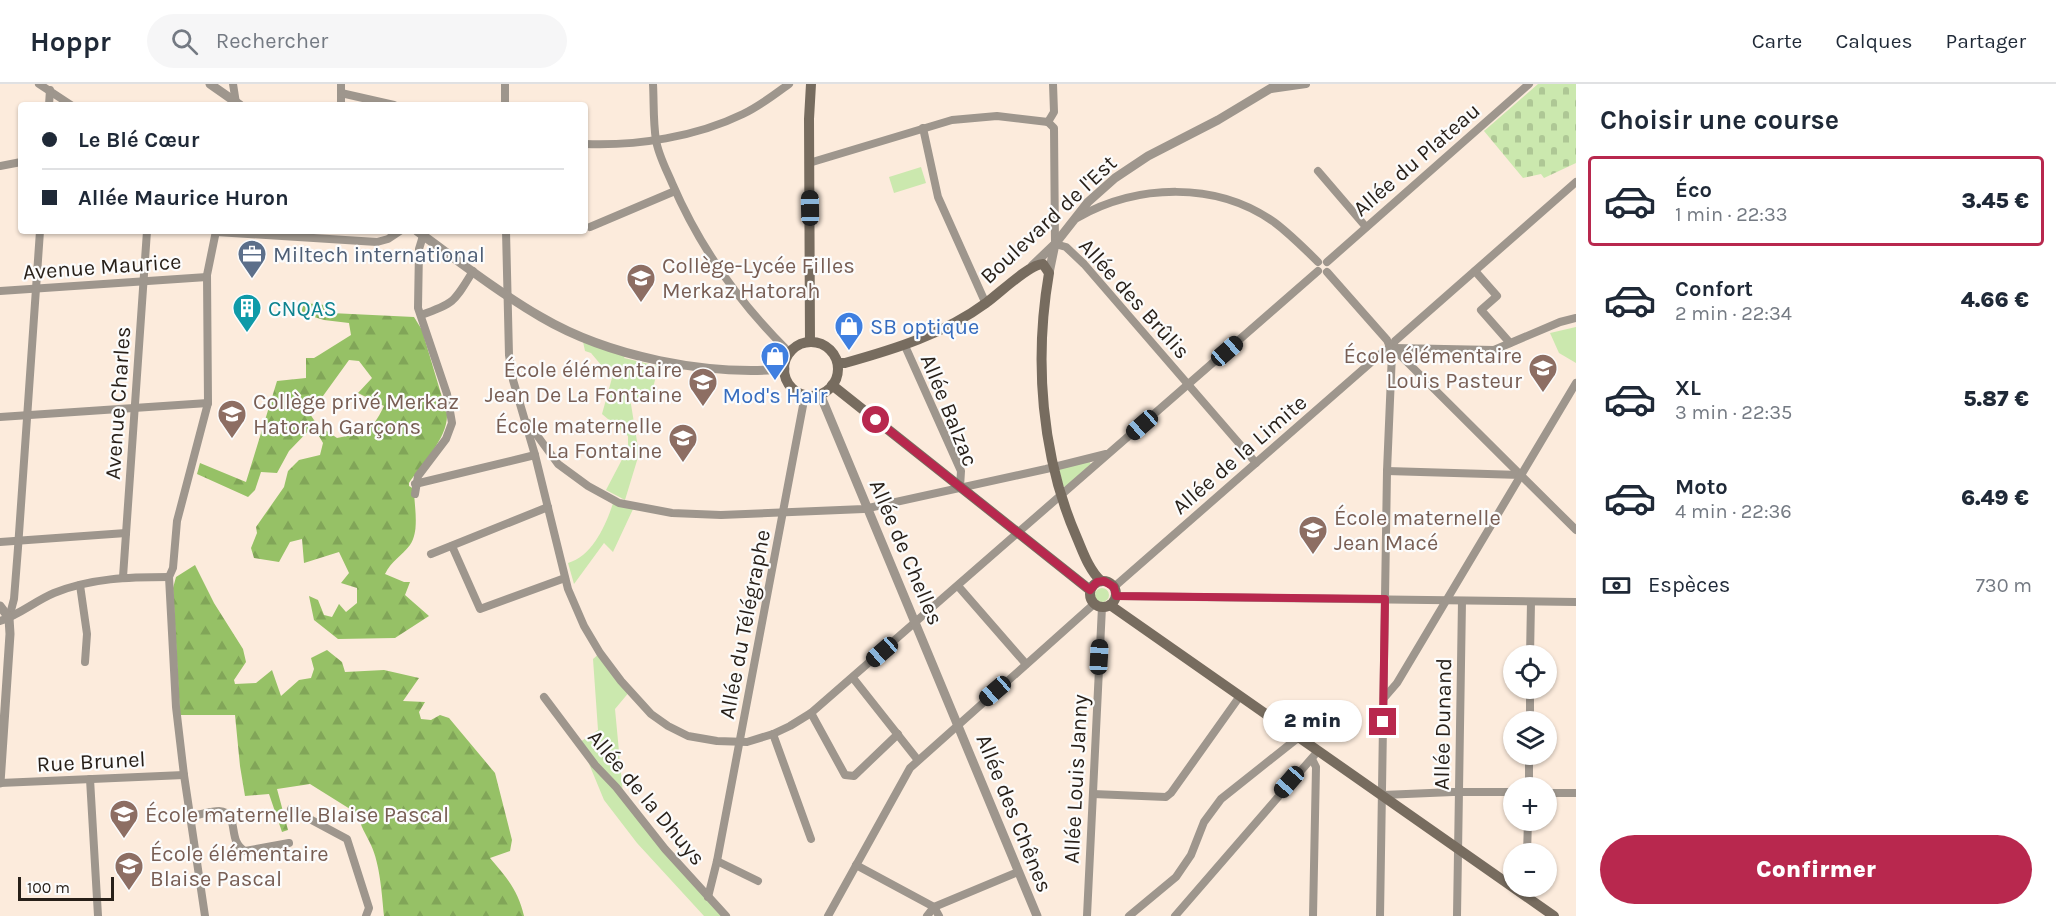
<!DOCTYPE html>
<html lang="fr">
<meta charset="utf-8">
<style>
body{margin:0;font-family:Karla,sans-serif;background:#f6f6f7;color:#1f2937;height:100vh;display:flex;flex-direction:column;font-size:22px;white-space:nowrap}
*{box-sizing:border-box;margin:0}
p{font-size:20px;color:#747a83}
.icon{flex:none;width:33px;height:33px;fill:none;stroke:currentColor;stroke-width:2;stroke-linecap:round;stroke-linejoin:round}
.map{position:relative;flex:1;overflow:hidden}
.drawer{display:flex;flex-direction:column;background:#fff;width:480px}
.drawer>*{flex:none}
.guide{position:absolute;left:18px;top:18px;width:570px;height:132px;border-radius:6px;box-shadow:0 2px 4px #0004;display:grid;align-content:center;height:132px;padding:0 24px;background:#fff}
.buttons{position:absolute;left:1503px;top:561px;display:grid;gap:12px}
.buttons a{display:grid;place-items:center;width:54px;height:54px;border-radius:50%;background:#fff;box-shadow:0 2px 4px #0004;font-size:30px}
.scale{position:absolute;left:18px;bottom:15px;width:96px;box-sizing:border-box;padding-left:6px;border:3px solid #271f18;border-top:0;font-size:16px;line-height:21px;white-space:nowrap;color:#271f18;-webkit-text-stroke:4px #fcfcfc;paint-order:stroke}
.end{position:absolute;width:27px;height:27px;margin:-14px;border:8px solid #b8284e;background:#fff;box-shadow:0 0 0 3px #fff}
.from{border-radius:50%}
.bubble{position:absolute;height:42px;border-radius:21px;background:#fff;box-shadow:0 2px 4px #0004;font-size:20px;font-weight:800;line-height:42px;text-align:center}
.car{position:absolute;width:18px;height:36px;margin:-18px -9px;border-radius:8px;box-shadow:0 0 4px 2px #0007;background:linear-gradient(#222 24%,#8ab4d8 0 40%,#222 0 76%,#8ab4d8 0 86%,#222 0)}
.guide b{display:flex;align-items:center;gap:21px;height:57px;font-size:22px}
.guide b+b{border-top:2px solid #e0e1e3}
.guide i{width:15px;height:15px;background:#1f2937}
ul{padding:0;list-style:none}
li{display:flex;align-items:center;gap:18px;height:90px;margin:0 12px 9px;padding:0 12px;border:3px solid transparent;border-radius:6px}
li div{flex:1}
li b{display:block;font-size:22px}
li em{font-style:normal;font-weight:800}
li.active{border-color:#b8284e}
li>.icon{width:54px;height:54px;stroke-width:1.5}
h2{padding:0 24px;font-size:27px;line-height:72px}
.pay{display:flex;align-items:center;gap:15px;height:66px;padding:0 24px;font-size:22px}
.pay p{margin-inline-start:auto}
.primary-button{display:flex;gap:12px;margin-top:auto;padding:12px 24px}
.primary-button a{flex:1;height:69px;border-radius:36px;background:#b8284e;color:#fff;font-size:24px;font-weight:800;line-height:69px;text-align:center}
header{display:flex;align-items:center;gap:36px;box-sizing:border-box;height:84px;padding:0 30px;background:#fff;border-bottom:2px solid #e0e1e3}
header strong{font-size:28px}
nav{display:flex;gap:33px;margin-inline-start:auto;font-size:21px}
.search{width:420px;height:54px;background:#f6f6f7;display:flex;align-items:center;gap:15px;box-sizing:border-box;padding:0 21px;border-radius:33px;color:#747a83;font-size:22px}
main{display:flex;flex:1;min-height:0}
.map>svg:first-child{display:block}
.green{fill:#cbe8ae}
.forest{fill:url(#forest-firs)}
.cemetery{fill:url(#cemetery-stones)}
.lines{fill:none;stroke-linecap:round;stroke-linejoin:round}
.minor{stroke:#9e968d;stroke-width:8}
.tertiary{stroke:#9e968d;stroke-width:9}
.secondary{stroke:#776c5f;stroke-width:10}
.route{stroke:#b8284e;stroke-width:8}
.labels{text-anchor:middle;stroke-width:4.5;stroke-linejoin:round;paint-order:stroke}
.street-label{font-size:22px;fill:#271f18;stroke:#fcfcfc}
.service-label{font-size:22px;fill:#4e5e75;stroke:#fcfcfc;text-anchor:start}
.education-label{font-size:22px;fill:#785e54;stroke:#fcfcfc;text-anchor:start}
.culture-label{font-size:22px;fill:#0d838f;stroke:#fcfcfc;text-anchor:start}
.shop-label{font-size:22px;fill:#366cbe;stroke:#fcfcfc;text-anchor:start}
</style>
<header>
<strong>Hoppr</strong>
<div class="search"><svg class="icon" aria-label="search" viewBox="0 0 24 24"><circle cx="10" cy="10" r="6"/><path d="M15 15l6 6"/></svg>Rechercher</div>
<nav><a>Carte</a><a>Calques</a><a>Partager</a></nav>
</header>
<main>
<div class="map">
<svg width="1576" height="832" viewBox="0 0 1576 832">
<defs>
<pattern id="forest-firs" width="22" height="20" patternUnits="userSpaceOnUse" patternTransform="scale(1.5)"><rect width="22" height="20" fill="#96c166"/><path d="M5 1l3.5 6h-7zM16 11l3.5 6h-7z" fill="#81a558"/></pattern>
<pattern id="cemetery-stones" width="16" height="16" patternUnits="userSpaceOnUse" patternTransform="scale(1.5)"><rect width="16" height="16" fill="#cbe8ae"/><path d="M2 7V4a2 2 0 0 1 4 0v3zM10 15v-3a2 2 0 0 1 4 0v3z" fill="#aec795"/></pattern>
</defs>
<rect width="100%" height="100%" fill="#fcebdc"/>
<!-- green -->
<g class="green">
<path d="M921,83l5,16 -32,10 -5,-16z"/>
<path d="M1576,243v36l-17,-10 -9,-20z"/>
<path d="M582,253l45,16 -3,5 34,8 -7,32h-21l9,56 -14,46 -19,-10 22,-42v-12l-26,-22 10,-36 -21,-25 -6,-2z"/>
<path d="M1089,377l2,3 -26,23 -2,-1 -4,-17z"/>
<path d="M614,416l20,7 -21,45 -9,-9 -30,41 -6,-21c25,-7 39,-40 46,-63z"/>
<circle cx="1102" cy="511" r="7"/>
<path d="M600,569l30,38 -15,18 8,85 103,122h-22l-67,-73 -33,-43 -24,-58 18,-12 -5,-71z"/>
</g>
<!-- forest -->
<g class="forest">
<path d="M304,219l21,2 6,8 83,4 8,13 25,84c1,24 -25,50 -38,69v3l5,3c0,16 6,42 -4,56 -8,11 -19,16 -25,29l19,8h6l-5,13 24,21 -34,22 -57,1 -24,-19 -5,-24 9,4 6,15 8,2 7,-13 7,8 11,-9v-15l-16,-5 8,-10 -10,-21 -35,11 -2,-24 -12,3 -11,20 -25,-4 -3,-10 6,-15 -1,-6 28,-40 4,-16 11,-11 21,-5 3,-12 -7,-12 5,-4 16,11c28,-5 34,-5 47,-32l-26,-13 14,-15 -13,-17 -10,-1 -39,54 6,9 -27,28 -12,22 -16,-1 -6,18 -7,7 -51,-23 3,-11 46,19 31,-101 29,-3v-20h8l5,-3 32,-20 -2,-12 -25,-3 -23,-7z"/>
<path d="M195,481l19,38 29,46 3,13 -12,18 1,4 21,-1 16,-13 9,26 18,-16 12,-2 3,-9 -3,-11 16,-8 15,12 3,10 39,-2 35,8 -16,23 22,1 -6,10 2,7 10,1 9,-5 9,3 46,55 17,67 -2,11 -20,7c17,20 28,32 34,58h-140c-2,-21 -4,-52 -13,-71 -5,-11 -11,-19 -13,-31l-48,-30 -33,5 11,41 -6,2 -13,-38 -24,2 -5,-30 -5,-51h-55l-7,-127 3,-11z"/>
</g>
<!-- cemetery -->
<path class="cemetery" d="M1538,0h38v79l-32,15 -3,-4 -18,4 -39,-47z"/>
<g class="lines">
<!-- minor -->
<g class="minor">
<path d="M39,0l32,21"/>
<path d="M233,0l3,19"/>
<path d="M341,0v21"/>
<path d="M505,0v21"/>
<path d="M653,0c1,18 0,38 3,56 2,14 10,29 16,43 28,65 67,120 118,170"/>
<path d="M1271,5l35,-5"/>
<path d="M341,9l53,12"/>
<path d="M49,21l1,-15"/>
<path d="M1048,38l6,6 1,116 11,3 18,17 172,199"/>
<path d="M1048,38l6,-10 -1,-28"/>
<path d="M923,44l15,69 48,107"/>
<path d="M585,60c52,2 111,-7 158,-30 17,-8 31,-19 46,-30"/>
<path d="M809,79l143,-43 45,-4 51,6"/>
<path d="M0,82l21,-4"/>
<path d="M1318,87l48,56"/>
<path d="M1077,134c60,-34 139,-37 197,4 16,12 30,26 44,40"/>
<path d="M590,143l85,-36"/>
<path d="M506,147l3,124 4,25 22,75 33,134 16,37 16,27 21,28 30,33 17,12 20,10 29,5 30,1 26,-8 17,-8 21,-13 507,-442"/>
<path d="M216,148l161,10 11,-3 12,-8"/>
<path d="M1327,178l202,-178"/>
<path d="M1475,187l22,25 -16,14 29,33"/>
<path d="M1327,188l60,68 3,7"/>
<path d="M0,207l207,-14"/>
<path d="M421,231c34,-12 33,-13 52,-44"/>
<path d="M905,262l56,125 -1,16"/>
<path d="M1392,263l3,-6 181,-159"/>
<path d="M1395,264l99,2 66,-28 16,-4"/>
<path d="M1395,266l181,180"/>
<path d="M0,333l208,-14"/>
<path d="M528,339l30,41 30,22 31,17 53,10 49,2 143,-6 182,-40 60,-15"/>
<path d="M1387,387l134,4"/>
<path d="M415,400l120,-29"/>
<path d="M415,410l3,-18 28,-37 6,-16 -5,-29 -29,-86 1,-59 4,-13"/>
<path d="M0,458l126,-9"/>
<path d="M452,462l28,63 85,-31"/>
<path d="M431,470l117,-47"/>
<path d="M123,493l24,-346"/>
<path d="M80,501l7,49 -2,28"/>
<path d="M958,502l68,78"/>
<path d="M1114,503l270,-236 5,-3"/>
<path d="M1116,512l460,6"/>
<path d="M9,534l5,-19 4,-51 22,-317"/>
<path d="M0,537c19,-6 35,-20 54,-28 37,-15 75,-16 115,-16"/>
<path d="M1530,572l1,-54"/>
<path d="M853,594l64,81"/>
<path d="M544,613l51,68 21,22 49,62 61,67"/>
<path d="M1384,614l13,-15 179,-300"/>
<path d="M811,629l34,62 9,1 44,-42"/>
<path d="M1530,638v-34"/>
<path d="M773,650l38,105"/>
<path d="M1312,675l4,8 -3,149"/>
<path d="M90,695l8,137"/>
<path d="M0,699l184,-8"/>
<path d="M1529,704v-34"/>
<path d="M1546,709h30"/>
<path d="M1093,710l73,3 5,-4 69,-97"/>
<path d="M1383,711l70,-3h61"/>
<path d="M291,725l56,30 22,69 -3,8"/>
<path d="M191,732c9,-1 19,-5 28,-5 22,1 7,30 26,40l44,-8"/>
<path d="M1527,770l1,-34"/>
<path d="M717,777l41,20"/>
<path d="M856,781l78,42 5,9"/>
<path d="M708,813l9,-36 88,-466"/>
<path d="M205,832l-21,-141 -8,-68 -7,-130 4,-9 4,-47 31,-118 -1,-128 9,-44"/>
<path d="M828,832l82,-148 184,-164"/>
<path d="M927,832l7,-9 84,-35"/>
<path d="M1087,832l15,-309"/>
<path d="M1129,832l47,-39 15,-22 13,-33 17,-23 78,-62"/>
<path d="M1175,832l143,-165"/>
<path d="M1380,832l7,-445 5,-118"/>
<path d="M1457,832l5,-315"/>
</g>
<!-- tertiary -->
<g class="tertiary">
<path d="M210,0l30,21"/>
<path d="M417,147c40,29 81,61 124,86 68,40 166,59 244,52"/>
<path d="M1032,182l23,-22 33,-42 27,-24 33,-22 70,-36 60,-36"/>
<path d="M1049,189l6,-29"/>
<path d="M820,310l217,522"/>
<path d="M0,522l9,12 1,16 -10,149"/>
</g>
<!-- secondary -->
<g class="secondary">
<path d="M810,258l-1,-223 2,-35"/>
<circle cx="811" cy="285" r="27"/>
<path d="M838,279h7c50,-14 99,-29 141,-60 13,-9 43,-39 57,-39l6,9c-15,87 -8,183 28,265 6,14 12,32 24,43"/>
<path d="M832,301l258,205"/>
<circle cx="1103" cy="510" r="13"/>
<path d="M1110,521l444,311"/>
</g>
</g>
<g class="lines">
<!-- route -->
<path class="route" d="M876,336l214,170 7,-8 7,-1 10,6 2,9 269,3 -2,123"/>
</g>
<!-- icons -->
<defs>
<g id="office-pin" transform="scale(1.5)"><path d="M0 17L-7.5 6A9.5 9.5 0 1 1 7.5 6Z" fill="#5c6f8a" stroke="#fcfcfc"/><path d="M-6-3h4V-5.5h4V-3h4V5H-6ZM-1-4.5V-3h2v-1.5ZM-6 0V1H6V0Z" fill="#fff"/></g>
<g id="school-pin" transform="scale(1.5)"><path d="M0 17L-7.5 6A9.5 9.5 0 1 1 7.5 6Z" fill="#8d6e63" stroke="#fcfcfc"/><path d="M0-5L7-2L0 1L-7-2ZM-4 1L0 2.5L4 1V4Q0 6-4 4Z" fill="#fff"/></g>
<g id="building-pin" transform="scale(1.5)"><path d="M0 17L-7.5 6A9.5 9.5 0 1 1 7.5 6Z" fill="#0f9aa8" stroke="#fcfcfc"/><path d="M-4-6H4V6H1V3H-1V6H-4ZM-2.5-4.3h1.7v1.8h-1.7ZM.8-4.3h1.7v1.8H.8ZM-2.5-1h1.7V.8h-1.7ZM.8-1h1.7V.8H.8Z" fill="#fff"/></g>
<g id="shop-pin" transform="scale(1.5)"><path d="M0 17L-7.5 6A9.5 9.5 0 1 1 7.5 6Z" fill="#3f7fe0" stroke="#fcfcfc"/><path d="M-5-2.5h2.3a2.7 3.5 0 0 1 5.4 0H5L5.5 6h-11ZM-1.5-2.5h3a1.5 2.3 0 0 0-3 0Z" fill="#fff"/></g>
</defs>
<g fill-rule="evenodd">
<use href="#office-pin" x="252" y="170"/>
<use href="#school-pin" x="641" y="194"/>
<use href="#building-pin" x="247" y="224"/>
<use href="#shop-pin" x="849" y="242"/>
<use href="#shop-pin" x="775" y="272"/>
<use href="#school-pin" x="1543" y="284"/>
<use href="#school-pin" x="703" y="298"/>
<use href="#school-pin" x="232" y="330"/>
<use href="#school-pin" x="683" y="354"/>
<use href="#school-pin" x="1313" y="446"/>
<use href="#school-pin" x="124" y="730"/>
<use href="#school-pin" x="129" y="782"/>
</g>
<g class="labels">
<!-- street labels -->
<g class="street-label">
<text transform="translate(1416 75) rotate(-41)" y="8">Allée du Plateau</text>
<text transform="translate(1048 135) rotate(-43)" y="8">Boulevard de l'Est</text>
<text transform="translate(102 182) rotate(-4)" y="8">Avenue Maurice</text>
<text transform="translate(1135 214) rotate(48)" y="8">Allée des Brûlis</text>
<text transform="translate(117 319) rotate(-86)" y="8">Avenue Charles</text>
<text transform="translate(950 326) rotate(68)" y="8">Allée Balzac</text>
<text transform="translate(1239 370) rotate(-41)" y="8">Allée de la Limite</text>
<text transform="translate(907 468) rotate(67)" y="8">Allée de Chelles</text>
<text transform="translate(744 540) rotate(-79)" y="8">Allée du Télégraphe</text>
<text transform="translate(1442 640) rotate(-89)" y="8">Allée Dunand</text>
<text transform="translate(91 677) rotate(-3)" y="8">Rue Brunel</text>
<text transform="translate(1075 695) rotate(-87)" y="8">Allée Louis Janny</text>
<text transform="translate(647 713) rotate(50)" y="8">Allée de la Dhuys</text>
<text transform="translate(1015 729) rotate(68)" y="8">Allée des Chênes</text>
</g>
<!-- service labels -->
<g class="service-label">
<text x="273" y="178">Miltech international</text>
</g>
<!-- education labels -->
<g class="education-label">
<text x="662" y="189">Collège-Lycée Filles<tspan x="662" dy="25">Merkaz Hatorah</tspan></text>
<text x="1522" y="279" text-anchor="end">École élémentaire<tspan x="1522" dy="25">Louis Pasteur</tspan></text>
<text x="682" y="293" text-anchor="end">École élémentaire<tspan x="682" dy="25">Jean De La Fontaine</tspan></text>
<text x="253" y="325">Collège privé Merkaz<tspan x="253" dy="25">Hatorah Garçons</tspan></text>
<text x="662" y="349" text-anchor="end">École maternelle<tspan x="662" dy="25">La Fontaine</tspan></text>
<text x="1334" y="441">École maternelle<tspan x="1334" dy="25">Jean Macé</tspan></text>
<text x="145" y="738">École maternelle Blaise Pascal</text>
<text x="150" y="777">École élémentaire<tspan x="150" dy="25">Blaise Pascal</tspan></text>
</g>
<!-- culture labels -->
<g class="culture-label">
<text x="268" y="232">CNQAS</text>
</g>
<!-- shop labels -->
<g class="shop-label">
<text x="870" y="250">SB optique</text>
<text x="775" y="319" text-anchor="middle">Mod's Hair</text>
</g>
</g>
</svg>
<div class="buttons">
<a><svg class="icon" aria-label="locate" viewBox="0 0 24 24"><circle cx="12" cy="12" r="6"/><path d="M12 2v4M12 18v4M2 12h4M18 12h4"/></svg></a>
<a><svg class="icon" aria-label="layers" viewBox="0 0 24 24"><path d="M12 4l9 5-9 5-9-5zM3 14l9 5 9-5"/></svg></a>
<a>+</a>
<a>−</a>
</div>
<div class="scale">100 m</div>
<i class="end from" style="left:876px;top:336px"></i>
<i class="end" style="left:1383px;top:638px"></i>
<div class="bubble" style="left:1263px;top:616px;width:99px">2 min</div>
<i class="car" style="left:810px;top:124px;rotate:359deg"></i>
<i class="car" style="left:1227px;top:267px;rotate:49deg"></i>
<i class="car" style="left:1142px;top:341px;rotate:229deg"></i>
<i class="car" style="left:882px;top:568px;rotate:229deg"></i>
<i class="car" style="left:1099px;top:573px;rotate:3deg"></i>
<i class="car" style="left:995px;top:607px;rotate:229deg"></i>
<i class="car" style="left:1289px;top:698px;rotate:221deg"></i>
<div class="guide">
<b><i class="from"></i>Le Blé Cœur</b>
<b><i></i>Allée Maurice Huron</b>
</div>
</div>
<section class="drawer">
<h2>Choisir une course</h2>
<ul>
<li class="active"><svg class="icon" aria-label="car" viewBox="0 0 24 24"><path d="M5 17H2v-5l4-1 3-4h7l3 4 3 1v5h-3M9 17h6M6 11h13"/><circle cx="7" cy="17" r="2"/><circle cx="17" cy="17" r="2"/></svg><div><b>Éco</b><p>1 min · 22:33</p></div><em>3.45 €</em></li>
<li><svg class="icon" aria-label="car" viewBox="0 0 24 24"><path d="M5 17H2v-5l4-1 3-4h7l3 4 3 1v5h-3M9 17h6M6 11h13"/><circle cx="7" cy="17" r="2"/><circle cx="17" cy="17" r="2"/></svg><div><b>Confort</b><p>2 min · 22:34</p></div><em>4.66 €</em></li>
<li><svg class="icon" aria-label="car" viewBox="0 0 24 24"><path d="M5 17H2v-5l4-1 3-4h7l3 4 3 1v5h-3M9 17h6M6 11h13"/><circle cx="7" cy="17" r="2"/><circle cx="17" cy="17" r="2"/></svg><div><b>XL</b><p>3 min · 22:35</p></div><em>5.87 €</em></li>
<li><svg class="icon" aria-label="car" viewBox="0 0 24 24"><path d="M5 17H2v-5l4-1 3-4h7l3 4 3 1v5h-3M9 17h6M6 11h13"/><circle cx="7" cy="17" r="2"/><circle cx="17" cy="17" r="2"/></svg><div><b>Moto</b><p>4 min · 22:36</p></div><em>6.49 €</em></li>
</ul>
<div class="pay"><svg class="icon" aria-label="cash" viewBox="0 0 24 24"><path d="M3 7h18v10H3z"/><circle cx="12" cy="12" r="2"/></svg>Espèces<p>730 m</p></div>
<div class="primary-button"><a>Confirmer</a></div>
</section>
</main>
